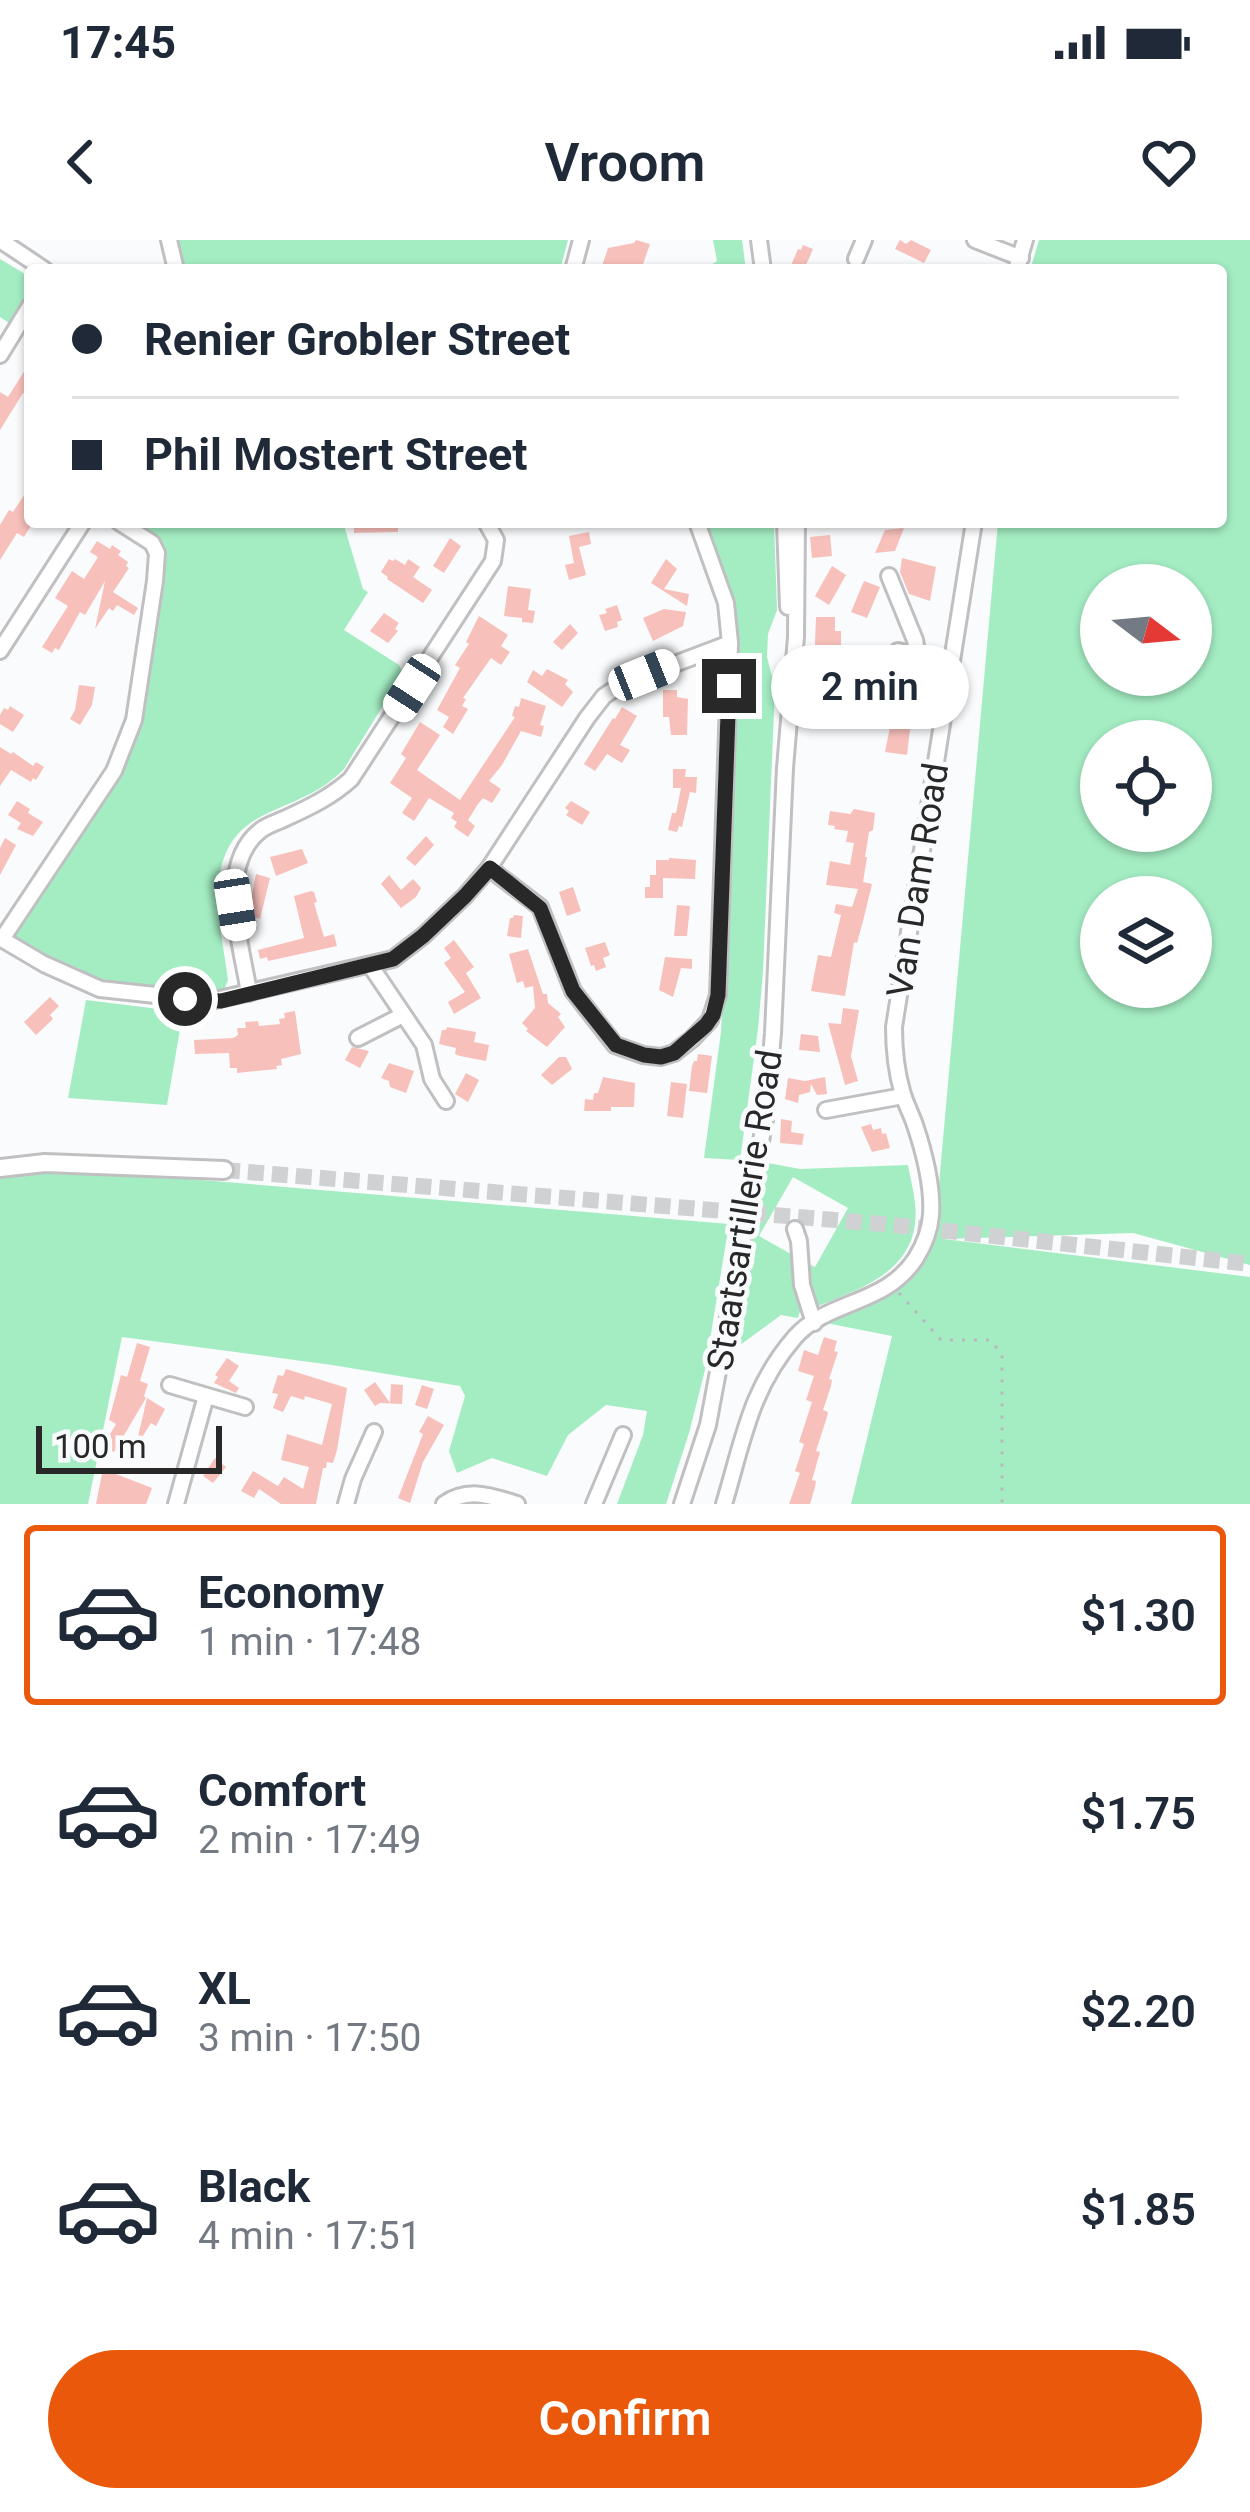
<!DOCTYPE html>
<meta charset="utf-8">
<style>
body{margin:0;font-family:Roboto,sans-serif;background:#f2f2f3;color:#1f2937;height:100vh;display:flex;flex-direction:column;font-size:45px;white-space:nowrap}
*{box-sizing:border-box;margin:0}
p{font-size:39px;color:#747a83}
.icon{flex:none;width:66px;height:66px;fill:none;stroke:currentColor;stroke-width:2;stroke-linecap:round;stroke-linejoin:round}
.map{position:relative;height:1264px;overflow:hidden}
.details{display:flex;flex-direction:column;background:#fff;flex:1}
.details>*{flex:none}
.top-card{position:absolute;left:24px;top:24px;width:1203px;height:264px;border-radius:12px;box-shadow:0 3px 9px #0004;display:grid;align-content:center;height:264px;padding:0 48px;background:#fff}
.needle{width:78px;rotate:106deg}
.buttons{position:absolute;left:1080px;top:324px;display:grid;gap:24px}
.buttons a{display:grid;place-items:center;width:132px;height:132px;border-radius:50%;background:#fff;box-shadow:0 3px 9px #0004;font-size:60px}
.scale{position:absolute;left:36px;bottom:30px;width:186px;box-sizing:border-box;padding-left:12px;border:6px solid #282829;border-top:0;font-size:33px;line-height:42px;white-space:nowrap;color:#282829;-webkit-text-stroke:9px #fafbfc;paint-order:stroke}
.end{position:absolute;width:54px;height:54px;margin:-27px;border:15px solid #282829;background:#fff;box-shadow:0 0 0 6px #fff}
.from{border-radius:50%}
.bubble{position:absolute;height:84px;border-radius:42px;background:#fff;box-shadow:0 3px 9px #0004;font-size:39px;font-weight:600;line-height:84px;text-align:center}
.car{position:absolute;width:36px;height:72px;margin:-36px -18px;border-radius:15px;box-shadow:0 0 9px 3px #0007;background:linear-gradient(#fff 24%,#345 0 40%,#fff 0 76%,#345 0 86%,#fff 0)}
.top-card b{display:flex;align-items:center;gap:42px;height:114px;font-size:45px}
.top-card b+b{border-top:3px solid #e0e1e3}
.top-card i{width:30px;height:30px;background:#1f2937}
ul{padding:21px 0 0;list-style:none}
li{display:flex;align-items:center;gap:36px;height:180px;margin:0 24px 18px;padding:0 24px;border:6px solid transparent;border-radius:12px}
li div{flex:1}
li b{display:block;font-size:45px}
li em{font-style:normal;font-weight:600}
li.active{border-color:#ea580c}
li>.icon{width:108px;height:108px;stroke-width:1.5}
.primary-button{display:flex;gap:24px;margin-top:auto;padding:24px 48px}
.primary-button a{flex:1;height:138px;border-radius:72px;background:#ea580c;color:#fff;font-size:48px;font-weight:600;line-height:138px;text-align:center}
.status{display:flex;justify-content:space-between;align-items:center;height:84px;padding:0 60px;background:#fff;direction:ltr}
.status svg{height:33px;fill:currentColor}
header{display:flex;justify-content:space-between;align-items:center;height:156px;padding:0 48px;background:#fff;font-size:54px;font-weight:600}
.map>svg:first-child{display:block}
.green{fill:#a4edc3;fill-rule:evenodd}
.building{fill:#f8c0bb}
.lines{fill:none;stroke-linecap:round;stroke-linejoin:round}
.major-tunnel{stroke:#d0d1d2;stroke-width:16;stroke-dasharray:16 8;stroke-linecap:butt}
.minor-casing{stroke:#c0c0c2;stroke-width:20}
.major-casing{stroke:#c0c0c2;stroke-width:22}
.path{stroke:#b8b9ba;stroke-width:3;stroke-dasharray:3 9;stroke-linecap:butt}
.minor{stroke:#fff;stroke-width:14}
.major{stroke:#fff;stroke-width:16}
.route{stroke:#282829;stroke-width:15}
.labels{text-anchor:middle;stroke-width:10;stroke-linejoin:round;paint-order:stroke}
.street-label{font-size:36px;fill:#282829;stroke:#fafbfc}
</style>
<div class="status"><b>17:45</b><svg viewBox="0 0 49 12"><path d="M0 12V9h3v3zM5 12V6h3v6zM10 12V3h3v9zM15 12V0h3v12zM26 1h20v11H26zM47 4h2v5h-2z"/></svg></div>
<header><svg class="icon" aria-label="back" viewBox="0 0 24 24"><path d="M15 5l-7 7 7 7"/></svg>Vroom<svg class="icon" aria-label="heart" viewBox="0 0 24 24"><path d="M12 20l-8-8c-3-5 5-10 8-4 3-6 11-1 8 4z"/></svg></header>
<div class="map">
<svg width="1250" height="1264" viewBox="0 0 1250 1264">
<rect width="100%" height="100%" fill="#fafbfc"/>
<!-- green -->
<g class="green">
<path d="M177,0h391l-8,30h-376z"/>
<path d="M713,0h29l4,30h-35v-5l6,-4z"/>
<path d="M1039,0h211v1025l-117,-32 -189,6 306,38v227h-399l41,-168 -66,-13c15,-13 35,-15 53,-23 42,-19 49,-52 58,-93l61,-685h223v-252h-191zM1101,345h90v90h-90zM1101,501h90v90h-90zM1101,657h90v90h-90z"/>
<path d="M0,19l30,18v11l-21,35 -9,-6z"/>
<path d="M137,282h206l20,67 5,3 -24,38 55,35 4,8 -59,96c-24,25 -52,32 -82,47 -64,32 -41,108 -34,164l-4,10 -9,5 -100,-9 -40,-11 -59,-35 -2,-8 106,-163c31,-61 34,-142 44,-210l-6,-21z"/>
<path d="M701,282h73l3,88 -9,24 -1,23 8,31 -12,283 -5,58 -18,131 -36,-2 17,-126 12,-249 3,-151 -3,-24z"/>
<path d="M86,760l97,12 -16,93 -99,-7z"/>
<path d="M768,923l32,6 108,-4c2,12 6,26 7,38 7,66 -50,84 -99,104l-4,-3 -7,-42 10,5 33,-59 -55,-31 -34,59 39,22 -2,39 5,11 -3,10 -17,-3 -49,36 17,-115z"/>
<path d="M70,932l71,3 588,49 -24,146 -16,63 -23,71h-49l26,-69 4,-24 -41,-6 -38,30 -21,41 -55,-18 -35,15 -8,-22 16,-55 -5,-10 -128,-21 -210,-28 -34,167h-88v-328z"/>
</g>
<!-- building -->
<g class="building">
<path d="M636,0l14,4 -9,26h-28l-11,-4 6,-18 26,-5z"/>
<path d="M900,0l6,4 5,-4 20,10 -7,13 -29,-14z"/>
<path d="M803,5l10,4 -9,21h-15l9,-21 3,1z"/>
<path d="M30,122v35l-7,-4 -23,37v-38l8,5z"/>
<path d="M30,246l2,38 -8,13 -7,-4 -17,27v-35l9,-15 4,2z"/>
<path d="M354,282h44v10l-44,1z"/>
<path d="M904,288l-9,23 -20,2 10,-23z"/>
<path d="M589,292l2,12 -12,3 7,28 -17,5 -4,-15 9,-2 -5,-27z"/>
<path d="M830,295l2,21 -20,2 -2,-21z"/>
<path d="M450,298l11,8 -17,27 -11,-7z"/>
<path d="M97,301l13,8 2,-4 9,6 -3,4 10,7 -2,4 3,2 -16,24 25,16 -4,7 -17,-10 -4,6 -4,-3 -14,21 10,-48 -20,34 -5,-3 -21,38 -4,-2 -3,5 -10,-6 26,-41 -13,-8 17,-27 12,8 14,-22 -8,-5z"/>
<path d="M902,318l34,9 -6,34 -21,-7 -9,-22z"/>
<path d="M389,319l4,2 2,-2 10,6 3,-6 12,8 -7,10 19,13 -9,13 -36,-24 1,-2 -7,-5z"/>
<path d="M666,319l11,10 -13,20 25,5 -2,12 -36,-23z"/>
<path d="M832,326l14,9 -17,30 -14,-9z"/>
<path d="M864,341l16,6 -13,31 -16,-6z"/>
<path d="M508,346l23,3 -3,21 7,1 -2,12 -11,-1v-4l-18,-2z"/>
<path d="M617,365l5,15 -5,2 1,5 -13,4 -6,-16 8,-2 -2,-4z"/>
<path d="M664,369l22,3 -3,14 -30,15 -10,-23z"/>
<path d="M384,373l15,10 -4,6 3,2 -10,12 -18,-12z"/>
<path d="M479,376l29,19 -7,11 9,6 -9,13 -10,-7 -28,40 3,1 -4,7 6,3 -15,25 -10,-7 6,-10 -12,-7 23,-42 -5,-3 14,-21 -3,-2z"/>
<path d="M816,377h19v14h6v17h-7l-1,22 -19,-1z"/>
<path d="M570,384l8,9 -16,17 -9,-8z"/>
<path d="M547,429l21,11 -3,4 8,8 -11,15 -35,-25 6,-12 9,6z"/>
<path d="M851,438h4l6,7 3,-3 8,10 -13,10 -8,20 -14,-2 2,-32z"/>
<path d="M888,441l20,4 -3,13 6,1 -2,14h3l-5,42 -22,-3 8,-40 -10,-2z"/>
<path d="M79,445l16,2 -3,18 -12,20 -10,-6 5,-9z"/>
<path d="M663,450h14v7l11,2 -1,36h-16l-2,-18h-6z"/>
<path d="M521,458l25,8 -6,19 4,1 -3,11 -20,-6 -19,34 -13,16 12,8 -9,14 -9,-5 -5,6 -10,16 7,6 -7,11 -14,-10 3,-5 -6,-4 3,-5 -25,-15 -15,23 -12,-8 10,-15 -22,-15 16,-25 -5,-4 19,-32 20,13 -23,35 43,30 55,-83 -3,-1 3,-10 4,1z"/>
<path d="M10,466l14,9 -11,17 -13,-8v-9l4,-7 4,2z"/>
<path d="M622,467l15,9 -17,29 10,5 -8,13 -15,-9 -12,17 -11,-7 29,-46 2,1z"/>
<path d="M0,507l11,7 2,-2 20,14 3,-4 8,5 -8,13 -3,-2 -2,4 -20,-12 -11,16z"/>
<path d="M673,529h13l-1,8h12l-1,16 -6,-1 -8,35 -3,-1 -2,6 -9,-2 4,-17h4l5,-25h-8z"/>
<path d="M17,561l13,8 -2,4 15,9 -10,14 -16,-7 4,-6 -13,-8z"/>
<path d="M571,561l19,11 -8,13 -16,-10 3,-4 -4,-3z"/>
<path d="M854,569l21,4 -2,17 -4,2 -4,25h2l-4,25 9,2 -9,37 -6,22 -3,-1 -9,54 -34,-5 7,-36 13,2 10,-42 -7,-2 2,-9 16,3 6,-18 -32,-4 4,-24 20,4 4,-22 -8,-1 2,-11 -14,-2 1,-3 -7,-1 2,-14 20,3z"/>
<path d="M426,596l8,9 -19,21 -9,-8z"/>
<path d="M5,598l11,7 -16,30v-27z"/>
<path d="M302,609l6,14 -32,13 -6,-19z"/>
<path d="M669,618l27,2 -1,19 -32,-1v20h-18v-11h5v-12h6v-15h13z"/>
<path d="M256,634l14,4 -10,41 -12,-4z"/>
<path d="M389,635l12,15 12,-11 8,9 -5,9 -15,11 -20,-24z"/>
<path d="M573,647l8,24 -14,5 -8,-24z"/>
<path d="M311,651l3,1 3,10 -3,1 10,34 10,-3 3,12 -69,15 -1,-4 -7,2 -2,-9 46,-12 -10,-42z"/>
<path d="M677,665l13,1 -3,30h-13z"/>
<path d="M514,675l9,1 -2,22 -14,-2 3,-18h3z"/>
<path d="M454,700l20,27 -8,6 15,25 -27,16 -6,-12 17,-10 -21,-29 7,-5 -7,-10z"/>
<path d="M605,702l5,13 -7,3 3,9 -10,4 -2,-6 -3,1 -6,-18z"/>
<path d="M528,709l15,45h4l1,9 13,11 -3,3 7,10 -18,20 -21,-16 2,-2 -6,-6 13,-15 -2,-22 -8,2 -2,-7 -6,2 -8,-29z"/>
<path d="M665,717l27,2v10l-11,-1 -8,29 -14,-7z"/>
<path d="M50,757l9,9 -9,9 3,4 -17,16 -12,-13z"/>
<path d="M843,768l16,2 -8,46 7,25 -13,4 -17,-62 13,1z"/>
<path d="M295,771l6,43 -20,5 1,6 -6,1 1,3 -40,4v-5h-7l-1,-15 -34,1 -1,-14 39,-2 5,-3 -1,-7h9l-1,-6 13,-1 1,5 21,-2 -1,-5 6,-1 -1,-5z"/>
<path d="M447,787l29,5 -2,10 15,3 -3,16 -26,-5 -5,-2 1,-6 -17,-4 3,-14h4z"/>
<path d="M801,794l17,2 2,16 -21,-2z"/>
<path d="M352,807l17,4 -9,17 -15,-8z"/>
<path d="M698,814l14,2 -5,37 -18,-2 3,-25 2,-5h3z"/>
<path d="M559,817h7l6,12 -20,16 -11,-10z"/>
<path d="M389,823l25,8 -8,22 -16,-6 -1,-6 -8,-3z"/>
<path d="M466,833l13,7 -11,22 -13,-8z"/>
<path d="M603,837l32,6 -1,24h-23v4h-27l1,-12 8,1 1,-7h4z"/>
<path d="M825,837l2,17 -10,1 -6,-11 -1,8 -11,3 -1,8 -13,-4 3,-21 17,3z"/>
<path d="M671,842l16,2 -4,34 -16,-2z"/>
<path d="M781,879l11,2 -1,11 13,2 -2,11 -22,-2z"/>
<path d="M871,884l2,6 8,-2 1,6 4,-1 4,15 -18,4 -11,-25z"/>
<path d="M824,1097l13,4 -3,10 4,1 -9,27 3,1 -1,6 -8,24 5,2 -1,5 -11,34 4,1 -8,28 4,1 -1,6 -5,17h-21l11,-31 -5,-2 9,-27 -5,-2 13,-40 -6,-2 8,-24 -16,-5 6,-21 14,5z"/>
<path d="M137,1103l13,4 -10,34 8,3 -4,12 2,2 -32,54 -11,-6 13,-22 -7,-4 12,-45 6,2z"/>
<path d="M227,1118l12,8 -10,15 10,7 -3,5 -22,-10 4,-6 -3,-2z"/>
<path d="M286,1129l61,19 -10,62 -4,13 -6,-1 -1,6h-3l-7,36h-35l-22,-15 -5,9 -13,-7 12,-20 25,15 6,-9 19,12 6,-22 -28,-7 6,-26 35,11 10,-41 -27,-8 -1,4 -13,-4 -8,16 -10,-4 5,-14 -6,-1 6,-18 5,1z"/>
<path d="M375,1142l15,21 1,-19 12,1 -1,19 -22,-1 -5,3 -11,-16z"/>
<path d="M422,1145l12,4 -7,20 -12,-4z"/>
<path d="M147,1158l18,11 -9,17 -5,-3 -12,19 -2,-1z"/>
<path d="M428,1176l16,9 -21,37 -13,41 -12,-5 25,-64 -4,-2z"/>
<path d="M215,1218l11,9 -13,16 -10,-7z"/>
<path d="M103,1229l49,19 -6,16h-50z"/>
</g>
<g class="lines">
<!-- major-tunnel -->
<path class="major-tunnel" d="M224,930l659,54 367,40"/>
<!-- minor casing -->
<g class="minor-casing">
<g id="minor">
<path d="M0,0l45,30"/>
<path d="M169,0l7,30"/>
<path d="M759,0l4,30"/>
<path d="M975,0l46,18"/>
<path d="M856,19l8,-19"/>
<path d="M573,30l8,-30"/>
<path d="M1016,30l9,-30"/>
<path d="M0,115l30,-49"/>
<path d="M785,282l3,85"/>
<path d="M889,336l26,64 3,17"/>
<path d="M0,411l83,-129"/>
<path d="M898,411l54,12"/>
<path d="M489,628l51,39 33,84 42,54 28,10 18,2 13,-4 18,-14 18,-19 8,-25 12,-352 -4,-40 -29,-81"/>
<path d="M0,698l44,26 56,25 111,12 182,-42 30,-23 42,-40 24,-28 98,-150 17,-22 18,-12 108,-41"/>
<path d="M2,699l112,-168 20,-51 21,-139 2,-28 -5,-10 -33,-21"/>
<path d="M370,725l54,80 8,34 14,22"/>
<path d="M249,753c-7,-47 -34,-128 12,-163 6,-5 17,-8 25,-12 24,-11 45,-21 65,-39l142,-218 3,-21 -10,-18"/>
<path d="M358,798l45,-23"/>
<path d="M826,870l77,-14"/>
<path d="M795,989l4,12 3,44 12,38"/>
<path d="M170,1145l75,22"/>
<path d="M176,1264l30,-108"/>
<path d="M346,1264l7,-25 21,-47"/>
<path d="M444,1264c24,-17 47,-8 73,0"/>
<path d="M594,1264l29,-69"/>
<path d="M682,1264l26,-79 58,-311 7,-81 12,-265 11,-131 1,-115"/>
<path d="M724,1264c19,-63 26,-115 71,-167 34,-38 90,-31 121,-79 8,-13 14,-28 15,-43 2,-29 -7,-63 -16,-90 -4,-12 -10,-22 -13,-34 -6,-21 -8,-43 -8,-64l80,-505"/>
</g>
</g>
<!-- major casing -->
<g class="major-casing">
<path id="major" d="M0,928l45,-5 179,7"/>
</g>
<!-- path -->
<path class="path" d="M899,1053l42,47h49l12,14v150"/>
<!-- minor -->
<use href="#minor" class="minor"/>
<!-- major -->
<use href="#major" class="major"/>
</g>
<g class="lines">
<!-- route -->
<path class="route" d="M185,759l36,2 172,-42 30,-23 42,-40 25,-28 50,40 33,83 43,54 28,10 17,2 13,-4 32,-28 7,-10 5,-20 11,-309"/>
</g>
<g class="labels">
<!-- street labels -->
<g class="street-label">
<text transform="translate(917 640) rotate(-81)" y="13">Van Dam Road</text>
<text transform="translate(744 970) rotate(-81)" y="13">Staatsartillerie Road</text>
</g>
</g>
</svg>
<div class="buttons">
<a><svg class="needle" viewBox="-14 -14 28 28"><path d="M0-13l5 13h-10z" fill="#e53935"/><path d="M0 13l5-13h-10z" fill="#747a83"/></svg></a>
<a><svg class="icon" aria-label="locate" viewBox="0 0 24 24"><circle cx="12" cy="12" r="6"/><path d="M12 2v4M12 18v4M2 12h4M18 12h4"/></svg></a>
<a><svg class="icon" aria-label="layers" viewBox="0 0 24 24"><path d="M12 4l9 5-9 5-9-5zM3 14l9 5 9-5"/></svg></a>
</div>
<div class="scale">100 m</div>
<i class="end from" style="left:185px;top:759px"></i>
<i class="end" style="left:729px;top:446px"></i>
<div class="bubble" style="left:771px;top:405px;width:198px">2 min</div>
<i class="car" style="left:644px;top:435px;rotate:68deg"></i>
<i class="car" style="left:412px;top:448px;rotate:213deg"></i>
<i class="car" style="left:235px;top:665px;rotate:171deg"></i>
<div class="top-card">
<b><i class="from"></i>Renier Grobler Street</b>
<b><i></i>Phil Mostert Street</b>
</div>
</div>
<section class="details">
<ul>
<li class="active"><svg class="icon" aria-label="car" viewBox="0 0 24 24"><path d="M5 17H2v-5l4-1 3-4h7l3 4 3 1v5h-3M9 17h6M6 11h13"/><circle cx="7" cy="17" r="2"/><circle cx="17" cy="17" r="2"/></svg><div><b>Economy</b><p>1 min · 17:48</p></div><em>$1.30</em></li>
<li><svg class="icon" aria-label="car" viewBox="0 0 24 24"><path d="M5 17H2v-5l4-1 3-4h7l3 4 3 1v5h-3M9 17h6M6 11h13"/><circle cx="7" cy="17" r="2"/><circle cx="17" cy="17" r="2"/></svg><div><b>Comfort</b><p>2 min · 17:49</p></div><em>$1.75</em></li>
<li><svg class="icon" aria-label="car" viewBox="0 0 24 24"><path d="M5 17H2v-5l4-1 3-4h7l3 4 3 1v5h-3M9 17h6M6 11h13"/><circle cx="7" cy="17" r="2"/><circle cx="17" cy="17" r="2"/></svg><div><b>XL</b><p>3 min · 17:50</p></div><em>$2.20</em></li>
<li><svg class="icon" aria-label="car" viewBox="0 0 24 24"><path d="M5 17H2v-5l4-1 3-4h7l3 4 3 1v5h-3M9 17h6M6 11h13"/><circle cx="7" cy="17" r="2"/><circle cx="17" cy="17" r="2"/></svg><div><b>Black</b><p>4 min · 17:51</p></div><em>$1.85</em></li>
</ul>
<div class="primary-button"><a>Confirm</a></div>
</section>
